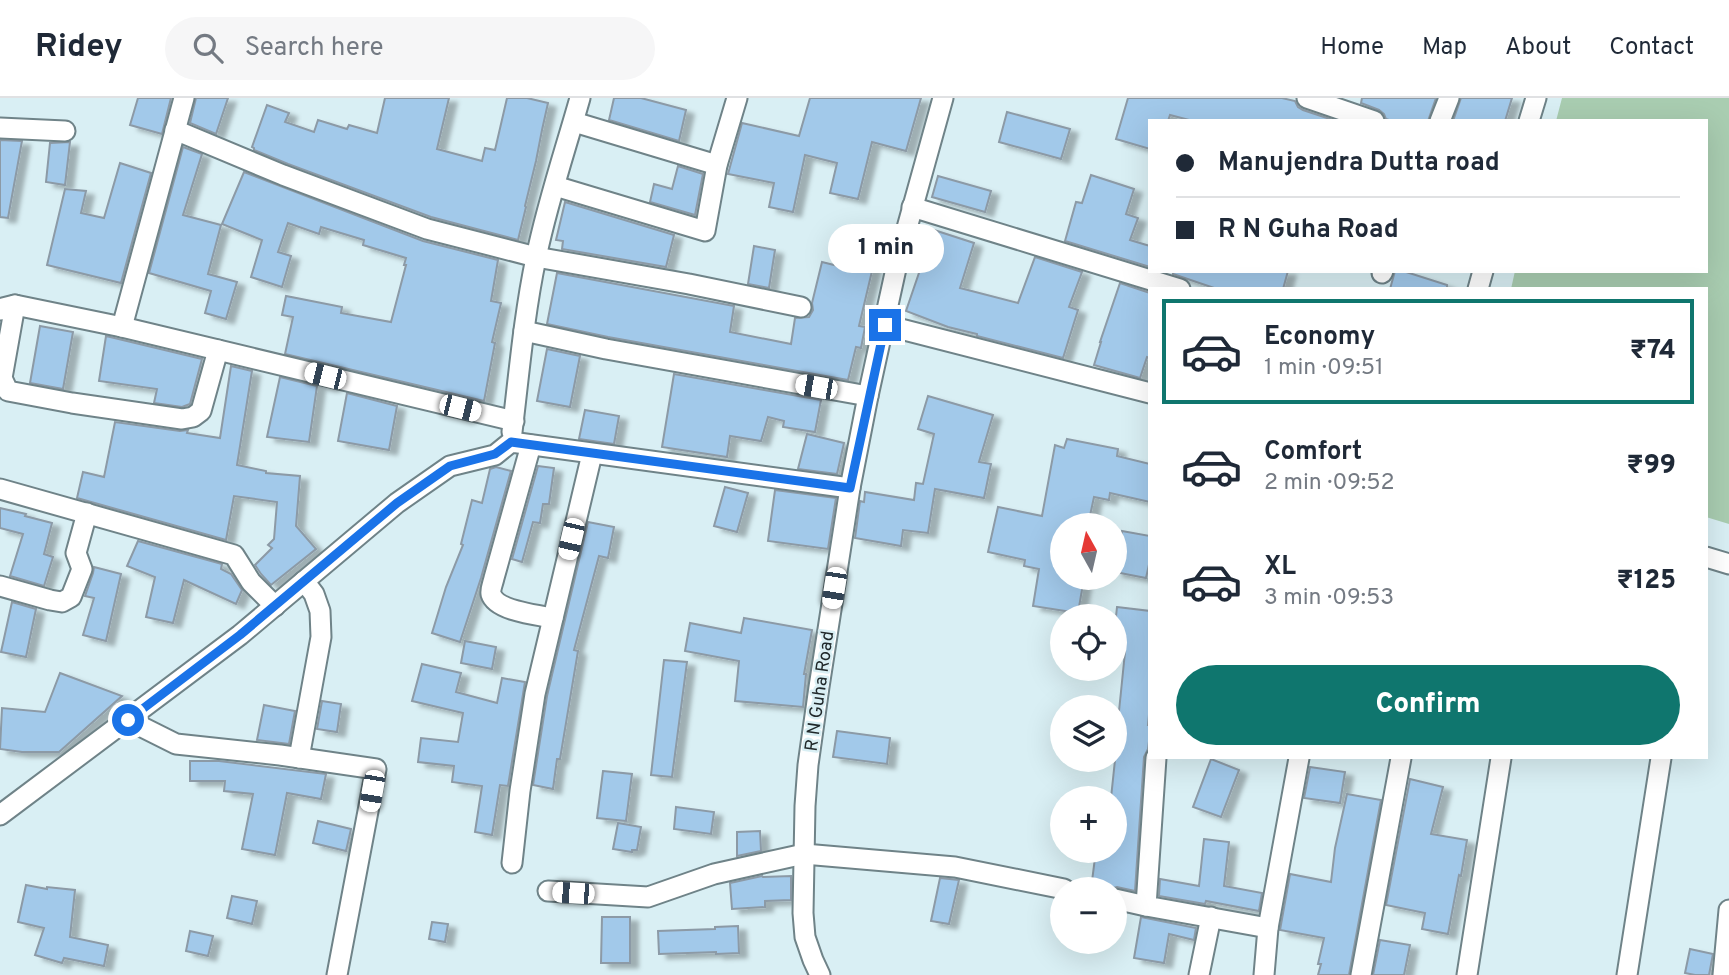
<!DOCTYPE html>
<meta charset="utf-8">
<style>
body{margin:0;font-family:Overpass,sans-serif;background:#f6f6f7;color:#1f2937;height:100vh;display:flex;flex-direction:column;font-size:26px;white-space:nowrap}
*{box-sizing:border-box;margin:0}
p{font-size:23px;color:#747a83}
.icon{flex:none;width:38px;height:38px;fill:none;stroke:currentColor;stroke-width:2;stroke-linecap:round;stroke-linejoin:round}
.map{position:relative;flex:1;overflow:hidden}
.drawer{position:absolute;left:1148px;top:189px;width:560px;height:472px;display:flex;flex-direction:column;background:#fff;border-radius:0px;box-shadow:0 7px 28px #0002}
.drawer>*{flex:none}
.top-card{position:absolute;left:1148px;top:21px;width:560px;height:154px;border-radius:0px;box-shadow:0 7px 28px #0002;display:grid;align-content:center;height:154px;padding:0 28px;background:#fff}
.needle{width:46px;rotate:352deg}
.controls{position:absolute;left:1050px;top:415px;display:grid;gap:14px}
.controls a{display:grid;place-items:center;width:77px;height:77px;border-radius:50%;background:#fff;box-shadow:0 7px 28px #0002;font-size:35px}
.end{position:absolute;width:32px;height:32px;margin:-16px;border:9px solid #1a73e8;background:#fff;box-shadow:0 0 0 4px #fff}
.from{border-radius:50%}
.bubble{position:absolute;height:49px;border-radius:24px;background:#fff;box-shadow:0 7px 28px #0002;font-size:23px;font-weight:800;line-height:49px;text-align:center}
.car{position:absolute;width:21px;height:42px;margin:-21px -10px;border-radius:9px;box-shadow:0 0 5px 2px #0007;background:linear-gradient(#fff 24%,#345 0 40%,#fff 0 76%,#345 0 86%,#fff 0)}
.top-card b{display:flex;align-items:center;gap:24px;height:66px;font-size:26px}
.top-card b+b{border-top:2px solid #e0e1e3}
.top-card i{width:18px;height:18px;background:#1f2937}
ul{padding:12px 0 0;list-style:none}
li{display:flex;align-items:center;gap:21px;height:105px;margin:0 14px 10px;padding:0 14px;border:4px solid transparent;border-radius:0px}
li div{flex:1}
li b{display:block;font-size:26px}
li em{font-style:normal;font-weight:800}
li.selected{border-color:#0f766e}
li>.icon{width:63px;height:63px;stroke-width:1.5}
.button{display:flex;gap:14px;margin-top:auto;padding:14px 28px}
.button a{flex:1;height:80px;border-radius:42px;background:#0f766e;color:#fff;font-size:28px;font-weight:800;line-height:80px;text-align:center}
header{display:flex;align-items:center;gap:42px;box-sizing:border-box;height:98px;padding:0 35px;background:#fff;border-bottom:2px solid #e0e1e3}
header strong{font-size:33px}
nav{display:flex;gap:38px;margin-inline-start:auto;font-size:24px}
.search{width:490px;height:63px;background:#f6f6f7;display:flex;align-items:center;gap:18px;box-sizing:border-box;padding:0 24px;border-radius:38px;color:#747a83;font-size:26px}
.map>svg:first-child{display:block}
.green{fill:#a9cdb1}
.building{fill:#a2c9ea;stroke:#8c9aa6;stroke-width:2;filter:url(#shadow)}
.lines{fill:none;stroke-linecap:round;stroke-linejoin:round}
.minor-casing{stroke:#6f8388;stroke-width:23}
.minor{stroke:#fff;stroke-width:19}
.route{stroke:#1a73e8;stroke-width:9}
.labels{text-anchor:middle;stroke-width:5;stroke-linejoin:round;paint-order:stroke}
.street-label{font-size:18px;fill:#20282a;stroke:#d9eff4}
</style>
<header>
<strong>Ridey</strong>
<div class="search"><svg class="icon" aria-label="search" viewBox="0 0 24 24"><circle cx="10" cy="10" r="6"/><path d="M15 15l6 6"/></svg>Search here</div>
<nav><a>Home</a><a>Map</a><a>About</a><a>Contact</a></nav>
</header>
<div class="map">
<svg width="1729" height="877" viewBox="0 0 1729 877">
<defs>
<filter id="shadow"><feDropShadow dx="8" dy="4.5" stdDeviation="2" flood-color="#0004"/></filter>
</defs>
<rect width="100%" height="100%" fill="#d9eff4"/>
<!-- green -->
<path class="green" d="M1562,0h167v426l-23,-7v-228h-195l4,-18h191v-150h-150z"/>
<!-- building -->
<g class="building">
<path d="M138,0h33l-9,36 -32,-9z"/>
<path d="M196,0h32l-12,36 -26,-11z"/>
<path d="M385,0h64l-12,51 45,12 3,-13 10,2 12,-52h20l21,5 -6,27 -6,31 -11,45 1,1 -8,33 -87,-23 -143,-53 -34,-14v-2l-2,-1 15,-42 22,8 -4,9 29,10 4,-12 29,9 2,-4 28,8z"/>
<path d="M614,0h27l45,12 -7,31 -70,-21z"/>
<path d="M810,0h111l-15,53 -34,-9 -14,57 -28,-6 7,-30 -32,-8 -12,57 -24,-5 5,-24 -46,-9 14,-51 57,13z"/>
<path d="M1128,0h154l13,3 3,6 5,3 30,10 -140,1 -23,-6 -2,6h-18v28l-34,-10z"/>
<path d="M1362,0h74l-8,23h-36l-6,-2 -2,-5 -5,-4 -18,-7z"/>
<path d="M1461,0h51l-7,23h-52z"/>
<path d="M1007,14l63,17 -9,30 -62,-17z"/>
<path d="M0,42l22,1 -14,77 -8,-1z"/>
<path d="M70,44l-5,43 -19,-3 4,-39z"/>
<path d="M183,49l19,7 -19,61 38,10 -13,49 29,8 -11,37 -21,-6 6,-22 -62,-18z"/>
<path d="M120,65l31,10 -30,110 -74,-18 18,-76 21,2 -5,22 23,5z"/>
<path d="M678,68l25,8 -8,41 -45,-13 4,-18 18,5z"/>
<path d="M244,74l179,69 75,19 -7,41 10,2 -9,39 3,1 -11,58 -199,-47 8,-37 -11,-2 4,-19 56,11 -1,6 50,9 15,-57h-2l2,-7 -43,-13 1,-5 -43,-13 -2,7 -31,-11 -10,29 13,4 -9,31 -31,-10 11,-37 -40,-16z"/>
<path d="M1091,77l43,14 -8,25 12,4 -8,22 20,6v21l-85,-26 11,-39 6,1z"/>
<path d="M938,78l53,15 -6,21 -53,-15z"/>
<path d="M565,104l109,33 -8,32 -104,-18 1,-8 -7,-1z"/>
<path d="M865,131l16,4 -22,93 6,1 -4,21 -5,-1 -8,33 -240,-43 -61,-13 10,-51 177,33 -4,26 61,12 4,-26 14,-1 4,-7 -1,-7 10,-41 20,5 7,-32 14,3z"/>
<path d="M931,131l43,14 -14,45 58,15 17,-46 47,15 -13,35 9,3 -15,48 -86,-22v-2l-29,-7 -42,-16 16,-47 -2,-1z"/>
<path d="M754,148l21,4 -6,38 -21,-4z"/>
<path d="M1173,173h115l-5,18h-66l-44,-15z"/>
<path d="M1395,173h8l44,14v4h-57z"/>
<path d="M1120,185l30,10v65l-3,-1 -7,21 -46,-13 7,-23h-1z"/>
<path d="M40,228l33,6 -10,57 -33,-6z"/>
<path d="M106,238l96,23 -12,45 -8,3 -28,-4 3,-14 -58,-8z"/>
<path d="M547,251l33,7 -10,51 -33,-6z"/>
<path d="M231,268l21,5 -15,94 29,6v2l34,3 -4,50 20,23 -45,36 -10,-11 -6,-9 17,-17 -4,-3 6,-6 3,-37 -43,-6 -8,44 -149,-42 6,-26 21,5 11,-55 65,9 8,-1 -1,3 33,5z"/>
<path d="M674,276l147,26 -6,32 -32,-5 1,-6 -16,-4 -7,24 -31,-5 -3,21 -65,-10z"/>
<path d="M280,279l37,9 -8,56 -42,-5z"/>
<path d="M347,295l50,13 -8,44 -51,-9z"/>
<path d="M928,298l65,19 -14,47 12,2 -7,34 -49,-9 -7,44 -25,-3 -2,16 -46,-8 5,-37 4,1 1,-10 49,8 2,-17 7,1 11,-50 -16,-5z"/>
<path d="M585,312l34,6 -5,28 -35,-5z"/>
<path d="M807,336l37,9 -7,31 -39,-5z"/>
<path d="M1067,341l51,10 -1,7 33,8v38l-40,-9 -1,7 -15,-3 -6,28h-26v53h22l-6,35 -45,-7 6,-37 -15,-3 1,-6 -37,-8 10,-45 44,9 13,-71 9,3z"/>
<path d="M538,368l16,2 -5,36h-6l-3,19 -7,-1 -11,40 -10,-3z"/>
<path d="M496,369l15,4 -30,107 -21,64 -28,-9 14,-46 17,-42 -2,-1 11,-44 10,3 8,-34z"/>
<path d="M725,389l23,6 -11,39 -23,-6z"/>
<path d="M775,392l61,8 -8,51 -60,-8z"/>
<path d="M0,410l26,6 -1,2 27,7 -8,31 9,3 -9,29 -34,-10 13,-42 -23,-6z"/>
<path d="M588,424l26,5 -6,31 -9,-2 -25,94 4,1 -18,108h-3l-4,30 -20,-4 14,-89z"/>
<path d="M1122,433l28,5v24l-4,18 -31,-6z"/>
<path d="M138,443l84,23 -1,5 10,5 11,16 -6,14 -52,-24 -11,43 -27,-6 9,-40 -28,-11z"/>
<path d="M94,469l27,7 -15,67 -23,-6 11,-37 -9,-2 8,-23z"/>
<path d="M12,504l24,7 -10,48 -25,-5z"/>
<path d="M1117,509l33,4v93l-2,21h2v8l-2,16 -4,8 -9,134 -18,-4 -8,2h-18l5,-39h19v-52h-4l4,-38v-39h3l7,-69 -10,-1v-25z"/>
<path d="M744,520l68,12 -8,44h2l-3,33 -68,-6 4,-40 -54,-10 5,-28 51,10z"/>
<path d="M465,543l31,6 -4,22 -31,-6z"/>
<path d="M664,562l23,2 -15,115 -21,-2z"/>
<path d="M422,566l39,9 -5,19 41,11 5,-25 23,4 -17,104 -8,-1 -8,50 -17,-3 7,-46 -30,-4 2,-16 -36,-4 3,-24 37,4 5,-29 -51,-12z"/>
<path d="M60,575l62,23 -63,56h-37l-22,-3 2,-41 43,4z"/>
<path d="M322,603l19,3 -4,28 -20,-3z"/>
<path d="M264,607l31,6 -6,33 -32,-4z"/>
<path d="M837,633l53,7 -3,26 -54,-7z"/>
<path d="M1211,661l28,11 -18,47 -28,-10z"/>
<path d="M190,663h29l107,13 -5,25 -34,-6 -12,62 -33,-6 11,-55 -29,-3 1,-10h-35z"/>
<path d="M1310,669l35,5 -5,31 -36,-5z"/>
<path d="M603,673l29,3 -6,47 -29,-3z"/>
<path d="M1410,681l33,8 -12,47 36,6 -6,36 -2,-1 -11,59 -26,-5 3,-16 -39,-8z"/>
<path d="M1347,696l34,6 -32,175h-31l3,-11h-3l6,-26 -44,-8 10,-56 41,8 4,-34z"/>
<path d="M676,709l38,5 -3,22 -37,-5z"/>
<path d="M318,723l33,8 -5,22 -33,-8z"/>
<path d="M618,725l23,4 -4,23h-5v2l-19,-3z"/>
<path d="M760,733l1,20 -24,5v-24z"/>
<path d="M1204,741l25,3 -5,44 38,7 -3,18 -53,-10 -1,3 -46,-8 1,-17 39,7z"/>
<path d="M762,778l1,1 28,-1v24l-26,1v6l-33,2 -2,-26z"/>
<path d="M940,780l19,2 -10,44 -18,-3z"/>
<path d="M26,787l21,4v-2l28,3 -5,47 38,8 -4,21 -40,-8 -2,5 -27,-8 9,-27 -26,-6z"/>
<path d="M232,798l25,5 -5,23 -25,-6z"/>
<path d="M602,819h28v46h-29z"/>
<path d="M1141,819l55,11 -2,12 -25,-6 -5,29 -30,-5z"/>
<path d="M432,824l16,2 -3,18 -16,-3z"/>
<path d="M738,828l1,27 -23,1v-2l-57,2 -1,-23 57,-2v-2z"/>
<path d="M190,833l23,5 -5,20 -22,-5z"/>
<path d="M1380,842l30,5 -6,30h-31z"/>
<path d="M1690,851l23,5 -4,21h-14l-10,-2z"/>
</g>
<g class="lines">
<!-- minor casing -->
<g class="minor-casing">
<g id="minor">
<path d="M1307,0l67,23"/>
<path d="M1440,23l9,-23"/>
<path d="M1529,23l7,-23"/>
<path d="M574,24l143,43"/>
<path d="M0,30l65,3"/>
<path d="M175,32l108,45 144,54 109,28 153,27 112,23"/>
<path d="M555,88l150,45 12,-66 20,-67"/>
<path d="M912,109l268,82"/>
<path d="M1382,175l1,-2"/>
<path d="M1478,191l5,-18"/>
<path d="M15,207l-13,73 6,13 64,12 110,16 11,-2 8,-6 17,-61"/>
<path d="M0,212l3,-2 12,-3 107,22 392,94"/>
<path d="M885,227l265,68"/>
<path d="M122,229l62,-229"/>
<path d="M524,233l82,18 262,47"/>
<path d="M512,334c7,-58 12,-117 24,-174 11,-54 29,-107 44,-160"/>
<path d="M531,347l-37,133c-1,5 -4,11 -3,16 5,17 47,21 62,24"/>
<path d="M0,391l234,66 17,27 24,24"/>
<path d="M1706,459l23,7"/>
<path d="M0,488l50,14 12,2 9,-5 11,-28 -6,-16 11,-40"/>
<path d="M128,622l48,24 104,11 96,14 -39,206"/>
<path d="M299,660l22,-121 -1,-26 -6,-17 -10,-13"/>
<path d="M1156,660l-10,148 122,22"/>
<path d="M0,717l240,-180 157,-132 53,-37 45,-11 16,-13 339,46"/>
<path d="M512,765l8,-72 15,-97 57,-240"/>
<path d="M548,793l100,6 66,-23 90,-20 151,13 109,22"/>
<path d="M1115,801l31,7"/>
<path d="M820,877l-7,-15 -8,-23 -2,-24 2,-107 3,-41 11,-78 31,-199 18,-92 29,-132 46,-166"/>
<path d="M1199,877l12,-58"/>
<path d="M1264,877l4,-47 31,-170"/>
<path d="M1361,877l40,-217"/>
<path d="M1467,877l34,-217"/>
<path d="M1627,877l34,-217"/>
<path d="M1723,877l6,-65"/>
</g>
</g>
<!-- minor -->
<use href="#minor" class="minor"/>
</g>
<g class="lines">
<!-- route -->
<path class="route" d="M128,622l112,-85 157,-132 53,-37 45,-12 16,-12 339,46 35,-163"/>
</g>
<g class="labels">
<!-- street labels -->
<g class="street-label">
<text transform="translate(819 593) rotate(-82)" y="6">R N Guha Road</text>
</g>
</g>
</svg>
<div class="controls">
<a><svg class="needle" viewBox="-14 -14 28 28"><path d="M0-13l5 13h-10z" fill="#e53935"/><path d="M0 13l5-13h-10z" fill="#747a83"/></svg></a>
<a><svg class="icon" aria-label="locate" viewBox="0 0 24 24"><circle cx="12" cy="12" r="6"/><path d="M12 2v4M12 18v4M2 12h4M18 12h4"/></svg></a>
<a><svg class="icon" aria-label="layers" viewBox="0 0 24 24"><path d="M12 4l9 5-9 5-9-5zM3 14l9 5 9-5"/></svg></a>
<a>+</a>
<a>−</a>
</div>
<i class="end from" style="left:128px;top:622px"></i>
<i class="end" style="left:885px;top:227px"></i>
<div class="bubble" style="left:828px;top:126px;width:116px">1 min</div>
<i class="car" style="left:325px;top:278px;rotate:284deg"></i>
<i class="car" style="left:816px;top:289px;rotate:280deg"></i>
<i class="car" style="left:460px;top:310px;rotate:104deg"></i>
<i class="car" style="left:571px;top:441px;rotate:193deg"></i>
<i class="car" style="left:834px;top:490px;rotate:189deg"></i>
<i class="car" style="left:372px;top:693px;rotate:190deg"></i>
<i class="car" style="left:573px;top:795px;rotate:273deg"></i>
<div class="top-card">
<b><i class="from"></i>Manujendra Dutta road</b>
<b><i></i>R N Guha Road</b>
</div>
<section class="drawer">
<ul>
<li class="selected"><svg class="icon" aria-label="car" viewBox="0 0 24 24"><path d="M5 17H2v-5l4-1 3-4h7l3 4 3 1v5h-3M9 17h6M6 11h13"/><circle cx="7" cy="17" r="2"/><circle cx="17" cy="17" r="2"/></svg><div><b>Economy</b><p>1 min · 09:51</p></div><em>₹74</em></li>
<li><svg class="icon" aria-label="car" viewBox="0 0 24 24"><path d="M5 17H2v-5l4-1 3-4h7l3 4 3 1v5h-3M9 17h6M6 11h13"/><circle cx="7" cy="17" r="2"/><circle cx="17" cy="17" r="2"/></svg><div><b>Comfort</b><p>2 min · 09:52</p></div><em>₹99</em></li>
<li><svg class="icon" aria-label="car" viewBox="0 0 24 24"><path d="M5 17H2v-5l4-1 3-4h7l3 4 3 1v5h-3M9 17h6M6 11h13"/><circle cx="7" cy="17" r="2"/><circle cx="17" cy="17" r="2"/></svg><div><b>XL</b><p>3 min · 09:53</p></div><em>₹125</em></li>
</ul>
<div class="button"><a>Confirm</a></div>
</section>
</div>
